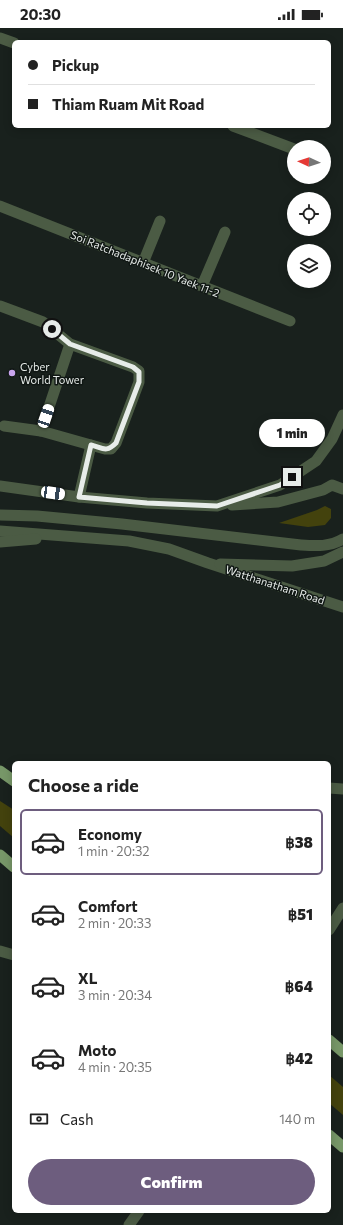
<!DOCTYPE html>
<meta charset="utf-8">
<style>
body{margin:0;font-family:Commissioner,sans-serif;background:#f6f6f6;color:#222;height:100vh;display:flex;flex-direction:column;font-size:15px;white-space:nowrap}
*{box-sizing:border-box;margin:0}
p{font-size:13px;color:#767676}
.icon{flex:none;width:22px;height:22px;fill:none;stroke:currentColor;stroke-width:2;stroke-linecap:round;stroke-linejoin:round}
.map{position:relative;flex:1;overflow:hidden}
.details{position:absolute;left:12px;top:733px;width:319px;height:452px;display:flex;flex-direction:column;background:#fff;border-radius:6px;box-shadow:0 2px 10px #0003}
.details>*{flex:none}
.top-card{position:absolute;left:12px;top:12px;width:319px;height:88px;border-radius:6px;box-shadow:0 2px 10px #0003;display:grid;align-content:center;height:88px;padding:0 16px;background:#fff}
.needle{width:26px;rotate:273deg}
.buttons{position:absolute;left:287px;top:112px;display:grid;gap:8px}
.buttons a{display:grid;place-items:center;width:44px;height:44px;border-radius:50%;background:#fff;box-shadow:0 2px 10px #0003;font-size:20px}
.end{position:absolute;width:18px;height:18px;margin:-9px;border:5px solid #e7ece9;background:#111;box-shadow:0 0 0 2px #111}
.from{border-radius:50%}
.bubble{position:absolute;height:28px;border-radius:14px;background:#fff;box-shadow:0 2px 10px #0003;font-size:13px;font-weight:800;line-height:28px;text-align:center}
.car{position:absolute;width:12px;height:24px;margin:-12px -6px;border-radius:5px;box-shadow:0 0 3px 1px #0007;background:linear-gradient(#fff 24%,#345 0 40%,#fff 0 76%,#345 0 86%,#fff 0)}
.top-card b{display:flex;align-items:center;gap:14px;height:38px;font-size:15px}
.top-card b+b{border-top:1px solid #e0e0e0}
.top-card i{width:10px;height:10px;background:#222}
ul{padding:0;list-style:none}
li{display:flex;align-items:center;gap:12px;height:66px;margin:0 8px 6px;padding:0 8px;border:2px solid transparent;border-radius:6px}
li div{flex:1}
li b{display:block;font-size:15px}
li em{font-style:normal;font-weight:800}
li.selected{border-color:#6d5d7e}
li>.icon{width:36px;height:36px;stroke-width:1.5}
h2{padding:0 16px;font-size:18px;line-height:48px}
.pay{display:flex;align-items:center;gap:10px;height:44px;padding:0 16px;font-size:15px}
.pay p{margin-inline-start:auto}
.primary-button{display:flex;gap:8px;margin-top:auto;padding:8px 16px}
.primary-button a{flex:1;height:46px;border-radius:24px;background:#6d5d7e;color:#fff;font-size:16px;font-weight:800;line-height:46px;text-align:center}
.status{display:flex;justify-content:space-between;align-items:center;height:28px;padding:0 20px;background:#fff;direction:ltr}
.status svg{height:11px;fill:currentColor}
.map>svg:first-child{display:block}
.grass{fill:#43420d}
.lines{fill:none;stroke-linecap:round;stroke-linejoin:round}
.service{stroke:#4b5b44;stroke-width:11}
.minor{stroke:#4b5b44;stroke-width:11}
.tertiary{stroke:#4b5b44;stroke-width:11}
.primary{stroke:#779768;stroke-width:11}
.route{stroke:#e7ece9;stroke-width:5}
.poi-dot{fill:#c9a5ee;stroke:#101714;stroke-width:1.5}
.labels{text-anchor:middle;stroke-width:3;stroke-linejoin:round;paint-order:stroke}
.street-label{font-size:11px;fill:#e7ece9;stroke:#101714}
.poi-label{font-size:11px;fill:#e7ece9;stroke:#101714;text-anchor:start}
</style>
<div class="status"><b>20:30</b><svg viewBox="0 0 49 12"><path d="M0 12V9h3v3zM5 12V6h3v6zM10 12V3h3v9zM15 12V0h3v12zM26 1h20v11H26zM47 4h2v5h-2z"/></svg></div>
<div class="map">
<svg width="343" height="1197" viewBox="0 0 343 1197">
<rect width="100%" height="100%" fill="#19211d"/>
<!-- grass -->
<g class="grass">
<path d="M325,478l6,3v9l-6,7 -17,2 -29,-4 38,-13z"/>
<path d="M0,773l14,9v28l-14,-12z"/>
<path d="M329,1047l14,12v28l-14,-12z"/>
</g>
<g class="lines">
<!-- service -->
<g class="service">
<path d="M0,278l43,16 27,22 63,23 6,4v11l-23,61 -5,6h-6l-64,-18 29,-87"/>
<path d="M4,398l37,5"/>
<path d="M79,469l12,-52"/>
<path d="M329,760l14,1"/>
<path d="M329,902l14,-22"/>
<path d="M0,923l14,4"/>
<path d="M129,1197l10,-14"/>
</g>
<!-- minor -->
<g class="minor">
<path d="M0,10l14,5"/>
<path d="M233,98l61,23"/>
<path d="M0,178l290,115"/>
<path d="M143,235l17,-42"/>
<path d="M202,258l23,-54"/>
</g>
<!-- tertiary -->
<g class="tertiary">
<path d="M0,458l79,11 68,6 70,3 63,-21 36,-24 16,-22 11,-24"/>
<path d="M232,477l46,-3 45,-12 9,-5 11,4"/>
<path d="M0,487l37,1 85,8 179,21c15,1 29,2 42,-6"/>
<path d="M0,503l129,10 40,8 39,14 135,44"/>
<path d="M0,514l36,-3"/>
<path d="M220,536l72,2 32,-5 19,-9"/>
</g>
<!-- primary -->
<g class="primary">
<path d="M0,743l14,10"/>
<path d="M0,827l14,12"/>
<path d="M329,1012l14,12"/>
<path d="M329,1107l14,12"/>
</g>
</g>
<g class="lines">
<!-- route -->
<path class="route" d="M52,301l18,15 63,23 6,5v10l-23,61c-10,10 -13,5 -25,2l-12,52 68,6 70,3 63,-21 12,-8"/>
</g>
<!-- markers -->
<circle class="poi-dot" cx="12" cy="345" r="4"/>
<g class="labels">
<!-- street labels -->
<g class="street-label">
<text transform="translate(145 236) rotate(22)" y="4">Soi Ratchadaphisek 10 Yaek 11-2</text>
<text transform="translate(275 557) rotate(18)" y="4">Watthanatham Road</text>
</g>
<!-- poi labels -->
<g class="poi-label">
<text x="20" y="343">Cyber<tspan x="20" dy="13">World Tower</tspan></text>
</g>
</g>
</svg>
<div class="buttons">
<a><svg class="needle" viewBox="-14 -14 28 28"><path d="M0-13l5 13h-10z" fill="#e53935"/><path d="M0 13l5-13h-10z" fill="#767676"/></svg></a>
<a><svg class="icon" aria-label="locate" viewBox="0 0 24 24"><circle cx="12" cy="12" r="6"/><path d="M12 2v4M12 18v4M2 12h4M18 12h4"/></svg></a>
<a><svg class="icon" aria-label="layers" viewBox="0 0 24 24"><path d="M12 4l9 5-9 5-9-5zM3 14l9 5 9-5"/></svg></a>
</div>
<i class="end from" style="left:52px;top:301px"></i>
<i class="end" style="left:292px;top:449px"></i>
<div class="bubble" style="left:259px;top:391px;width:66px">1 min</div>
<i class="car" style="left:46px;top:388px;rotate:19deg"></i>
<i class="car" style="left:53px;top:465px;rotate:98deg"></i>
<div class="top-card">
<b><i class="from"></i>Pickup</b>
<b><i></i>Thiam Ruam Mit Road</b>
</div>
<section class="details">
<h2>Choose a ride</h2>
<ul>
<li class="selected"><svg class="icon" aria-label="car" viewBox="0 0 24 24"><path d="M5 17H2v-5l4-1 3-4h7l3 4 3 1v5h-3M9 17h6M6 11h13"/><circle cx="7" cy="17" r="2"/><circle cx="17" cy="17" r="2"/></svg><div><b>Economy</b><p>1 min · 20:32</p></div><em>฿38</em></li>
<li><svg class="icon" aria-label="car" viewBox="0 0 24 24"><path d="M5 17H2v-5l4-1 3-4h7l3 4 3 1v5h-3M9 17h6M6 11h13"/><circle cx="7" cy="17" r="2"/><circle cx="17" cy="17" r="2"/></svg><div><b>Comfort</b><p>2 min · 20:33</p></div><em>฿51</em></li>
<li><svg class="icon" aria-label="car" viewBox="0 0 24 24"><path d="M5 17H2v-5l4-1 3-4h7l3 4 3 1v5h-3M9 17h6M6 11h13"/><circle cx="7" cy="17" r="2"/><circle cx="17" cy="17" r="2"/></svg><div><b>XL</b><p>3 min · 20:34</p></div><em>฿64</em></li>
<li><svg class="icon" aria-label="car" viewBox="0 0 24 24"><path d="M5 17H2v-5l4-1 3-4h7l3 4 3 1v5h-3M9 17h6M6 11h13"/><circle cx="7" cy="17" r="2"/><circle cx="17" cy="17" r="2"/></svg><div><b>Moto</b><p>4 min · 20:35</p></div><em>฿42</em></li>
</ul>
<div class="pay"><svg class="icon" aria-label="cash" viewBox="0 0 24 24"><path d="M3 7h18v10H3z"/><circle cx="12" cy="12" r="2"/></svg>Cash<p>140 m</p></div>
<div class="primary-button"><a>Confirm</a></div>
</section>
</div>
